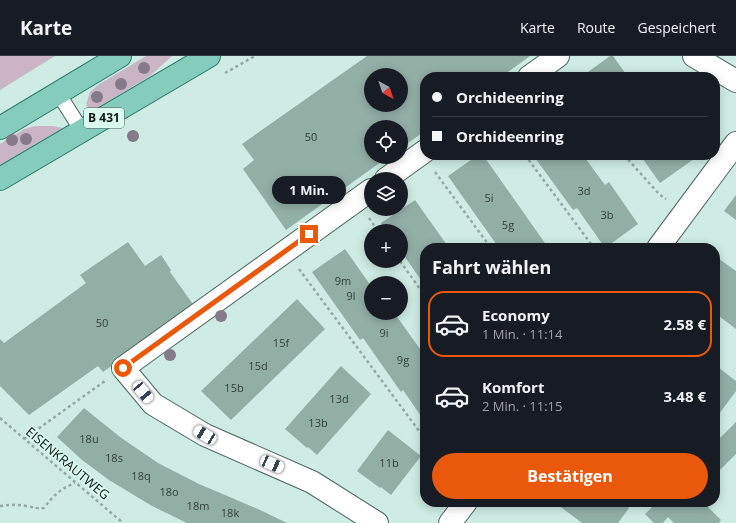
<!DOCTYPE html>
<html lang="de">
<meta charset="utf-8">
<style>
body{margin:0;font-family:"Open Sans",sans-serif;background:#20242c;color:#f1f3f6;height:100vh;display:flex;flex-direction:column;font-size:15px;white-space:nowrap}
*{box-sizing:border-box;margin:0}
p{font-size:13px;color:#9ea1a6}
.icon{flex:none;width:22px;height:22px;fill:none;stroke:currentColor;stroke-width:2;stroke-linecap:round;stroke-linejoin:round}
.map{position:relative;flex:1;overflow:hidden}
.details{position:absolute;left:420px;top:187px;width:300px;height:264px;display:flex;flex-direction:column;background:#171b24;border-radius:16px;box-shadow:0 2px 10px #0003}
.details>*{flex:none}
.banner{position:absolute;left:420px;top:16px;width:300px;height:88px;border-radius:16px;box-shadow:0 2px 10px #0003;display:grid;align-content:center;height:88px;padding:0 12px;background:#171b24}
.needle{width:26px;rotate:140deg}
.tools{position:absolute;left:364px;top:12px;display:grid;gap:8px}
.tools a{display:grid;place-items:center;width:44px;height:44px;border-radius:50%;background:#171b24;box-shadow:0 2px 10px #0003;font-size:20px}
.end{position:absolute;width:18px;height:18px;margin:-9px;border:5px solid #ea580c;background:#fff;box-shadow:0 0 0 2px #fff}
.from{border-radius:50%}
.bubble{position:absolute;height:28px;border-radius:14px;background:#171b24;box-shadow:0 2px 10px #0003;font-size:13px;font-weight:700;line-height:28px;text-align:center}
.car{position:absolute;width:12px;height:24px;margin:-12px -6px;border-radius:5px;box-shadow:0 0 3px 1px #0007;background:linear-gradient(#fff 24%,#345 0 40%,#fff 0 76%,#345 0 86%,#fff 0)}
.banner b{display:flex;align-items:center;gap:14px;height:38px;font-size:15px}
.banner b+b{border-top:1px solid #363941}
.banner i{width:10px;height:10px;background:#f1f3f6}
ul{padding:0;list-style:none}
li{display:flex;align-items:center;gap:12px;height:66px;margin:0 8px 6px;padding:0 4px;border:2px solid transparent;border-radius:16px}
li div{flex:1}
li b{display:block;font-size:15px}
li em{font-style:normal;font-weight:700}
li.on{border-color:#ea580c}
li>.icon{width:36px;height:36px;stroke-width:1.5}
h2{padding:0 12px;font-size:18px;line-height:48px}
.button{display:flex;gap:8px;margin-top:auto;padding:8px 12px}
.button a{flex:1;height:46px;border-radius:24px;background:#ea580c;color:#fff;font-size:16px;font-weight:700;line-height:46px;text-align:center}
header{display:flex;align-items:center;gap:24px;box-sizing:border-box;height:56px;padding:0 20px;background:#171b24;border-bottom:1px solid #363941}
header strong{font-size:19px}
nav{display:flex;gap:22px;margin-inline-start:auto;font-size:14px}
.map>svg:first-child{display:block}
.green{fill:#cab5c5}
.building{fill:#92afa6;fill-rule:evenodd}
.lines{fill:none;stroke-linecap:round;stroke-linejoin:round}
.service-casing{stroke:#4a655d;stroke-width:16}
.minor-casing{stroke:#4a655d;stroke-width:24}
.tertiary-casing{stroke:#4a655d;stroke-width:24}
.primary-casing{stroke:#277866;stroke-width:24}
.path{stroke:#92aaa3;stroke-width:2.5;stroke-dasharray:3 3;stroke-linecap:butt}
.service{stroke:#fff;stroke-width:14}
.minor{stroke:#fff;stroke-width:22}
.tertiary{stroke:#fff;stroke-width:22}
.primary{stroke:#85ccbc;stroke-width:22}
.tree{fill:#847a89}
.route{stroke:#ea580c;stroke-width:5}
.labels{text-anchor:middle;stroke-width:3;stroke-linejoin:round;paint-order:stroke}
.number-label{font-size:11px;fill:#303f3b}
.shield{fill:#dbfaf0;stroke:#4c5d58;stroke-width:1}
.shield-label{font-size:12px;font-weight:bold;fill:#0f1a17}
.street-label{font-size:13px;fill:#0f1a17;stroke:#dbfaf0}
</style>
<header>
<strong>Karte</strong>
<nav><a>Karte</a><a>Route</a><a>Gespeichert</a></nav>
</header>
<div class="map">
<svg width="736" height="467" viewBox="0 0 736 467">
<rect width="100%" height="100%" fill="#ceece3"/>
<!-- green -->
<g class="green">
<path d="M0,0h55l-55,34z"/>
<path d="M146,0h26l-22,20 -58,35 -6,-6 4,-13 8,-7z"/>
<path d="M35,70h17l11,2 -63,37v-21l24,-15z"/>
</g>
<!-- building -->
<g class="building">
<path d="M367,0h163l-29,21h-76v54l-24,17v-21h-30v30h17l-102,73 -43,-61 11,-9 -12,-16zM371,19h30v30h-30z"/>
<path d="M610,0h3l15,21h-47z"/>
<path d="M478,99h5l64,91 4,-3 4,5h-56l-51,-72z"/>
<path d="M533,99h50l22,30 4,-3 29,42 -33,24 -28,-40 -4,2z"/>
<path d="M640,99h51l3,4 -34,24z"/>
<path d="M736,139v25l-12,-9z"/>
<path d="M415,144l34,48h-24v38l-24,-35v-20h-14l-6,-8z"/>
<path d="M128,186l17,24 16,-11 10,15 -1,2 25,35 -92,65 -5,-6 -69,49 -29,-29v-47l4,4 82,-60 -6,-8z"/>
<path d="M345,193l26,37v27h19l3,3 2,-2 30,42v66l-22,-32 -2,2 -38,-54 -3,2 -48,-68z"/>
<path d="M715,200l21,15v58l-21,-16z"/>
<path d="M297,243l28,30 -94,91 -30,-29z"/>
<path d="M715,309l21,16v10l-20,27 -1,-1z"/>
<path d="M341,310l30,28 -54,61 -9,-8 -1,1 -22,-19z"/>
<path d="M84,352l36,29 38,26 41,21 59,25 29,14h-100l-35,-17 -43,-26 -27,-20 -25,-23z"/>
<path d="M736,366v32l-21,21v-32z"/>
<path d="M388,374l33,26 -30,39 -10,-8 -1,1 -23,-17z"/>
<path d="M554,446h68l7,6 -11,15h-36z"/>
<path d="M657,446h46l18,18 -2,3h-45l-6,-6 -5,6h-9l-9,-9z"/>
</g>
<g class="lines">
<!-- service casing -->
<g class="service-casing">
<path id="service" d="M58,37l24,38"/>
</g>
<!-- minor casing -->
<g class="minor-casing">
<g id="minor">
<path d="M529,21l29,-21"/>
<path d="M386,123l39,-28"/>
<path d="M371,134l-248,178 30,36 52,31 107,47 65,41"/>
<path d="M658,192l78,-105"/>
<path d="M450,467l16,-21"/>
</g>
</g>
<!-- tertiary casing -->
<g class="tertiary-casing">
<path id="tertiary" d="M694,0l42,25"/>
</g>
<!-- primary casing -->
<g class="primary-casing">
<g id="primary">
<path d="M0,72l120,-72"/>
<path d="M0,123l209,-123"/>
</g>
</g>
<!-- path -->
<g class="path">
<path d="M225,17l30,-17"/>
<path d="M525,99l69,93"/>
<path d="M624,99l35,39 7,5"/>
<path d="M435,116l56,76"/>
<path d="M369,162l9,13"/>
<path d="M400,205l25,35"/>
<path d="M299,213l126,170"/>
<path d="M0,362l123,105"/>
<path d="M24,383l81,-58"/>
<path d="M0,450c9,-1 17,-2 26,0 7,1 11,3 18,2 10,-13 16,-19 31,-25"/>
</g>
<!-- service -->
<use href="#service" class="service"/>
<!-- minor -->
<use href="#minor" class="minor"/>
<!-- tertiary -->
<use href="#tertiary" class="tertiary"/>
<!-- primary -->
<use href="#primary" class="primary"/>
</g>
<!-- trees -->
<g class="tree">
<circle cx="144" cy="12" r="6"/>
<circle cx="121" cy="28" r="6"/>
<circle cx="97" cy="41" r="6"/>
<circle cx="133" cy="80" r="6"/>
<circle cx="26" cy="83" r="6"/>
<circle cx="12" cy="84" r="6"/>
<circle cx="221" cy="260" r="6"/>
<circle cx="170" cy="299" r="6"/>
</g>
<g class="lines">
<!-- route -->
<path class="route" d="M123,312l186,-134"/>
</g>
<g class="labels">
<!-- number labels -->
<g class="number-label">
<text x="311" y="85">50</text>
<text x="584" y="139">3d</text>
<text x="489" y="146">5i</text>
<text x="607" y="163">3b</text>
<text x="508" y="173">5g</text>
<text x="343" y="229">9m</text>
<text x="351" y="244">9l</text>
<text x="102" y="271">50</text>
<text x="384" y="281">9i</text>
<text x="281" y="291">15f</text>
<text x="403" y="308">9g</text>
<text x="258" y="314">15d</text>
<text x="234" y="336">15b</text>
<text x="339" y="347">13d</text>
<text x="318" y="371">13b</text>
<text x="89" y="387">18u</text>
<text x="114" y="406">18s</text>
<text x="389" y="411">11b</text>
<text x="141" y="424">18q</text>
<text x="169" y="440">18o</text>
<text x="198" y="454">18m</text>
<text x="230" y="461">18k</text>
</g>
<!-- shield labels -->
<rect class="shield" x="84" y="52" width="40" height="20" rx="3"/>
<g class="shield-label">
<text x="104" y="66">B 431</text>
</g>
<!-- street labels -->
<g class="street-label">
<text transform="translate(68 407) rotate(40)" y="5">EISENKRAUTWEG</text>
</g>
</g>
</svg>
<div class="tools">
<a><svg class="needle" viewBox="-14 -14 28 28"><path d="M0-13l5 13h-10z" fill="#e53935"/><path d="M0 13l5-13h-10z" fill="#9ea1a6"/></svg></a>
<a><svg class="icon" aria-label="locate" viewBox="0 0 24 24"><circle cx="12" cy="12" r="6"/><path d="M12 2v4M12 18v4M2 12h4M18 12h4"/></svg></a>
<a><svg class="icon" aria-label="layers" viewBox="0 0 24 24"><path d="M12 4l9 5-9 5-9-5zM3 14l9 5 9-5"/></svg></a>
<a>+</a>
<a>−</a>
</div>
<i class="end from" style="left:123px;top:312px"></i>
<i class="end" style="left:309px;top:178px"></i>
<div class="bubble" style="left:272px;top:120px;width:74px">1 Min.</div>
<i class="car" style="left:143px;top:336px;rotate:140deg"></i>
<i class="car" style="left:205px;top:379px;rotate:301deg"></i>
<i class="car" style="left:272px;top:408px;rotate:114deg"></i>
<div class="banner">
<b><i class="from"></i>Orchideenring</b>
<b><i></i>Orchideenring</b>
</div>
<section class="details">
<h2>Fahrt wählen</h2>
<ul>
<li class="on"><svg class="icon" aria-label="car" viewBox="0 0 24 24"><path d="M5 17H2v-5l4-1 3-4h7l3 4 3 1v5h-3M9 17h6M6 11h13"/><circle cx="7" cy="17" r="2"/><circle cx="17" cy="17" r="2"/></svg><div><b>Economy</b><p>1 Min. · 11:14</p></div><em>2.58 €</em></li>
<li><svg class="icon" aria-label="car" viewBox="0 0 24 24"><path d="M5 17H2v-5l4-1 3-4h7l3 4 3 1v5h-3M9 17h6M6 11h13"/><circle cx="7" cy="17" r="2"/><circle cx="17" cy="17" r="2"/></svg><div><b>Komfort</b><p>2 Min. · 11:15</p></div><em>3.48 €</em></li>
</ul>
<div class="button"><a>Bestätigen</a></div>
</section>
</div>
